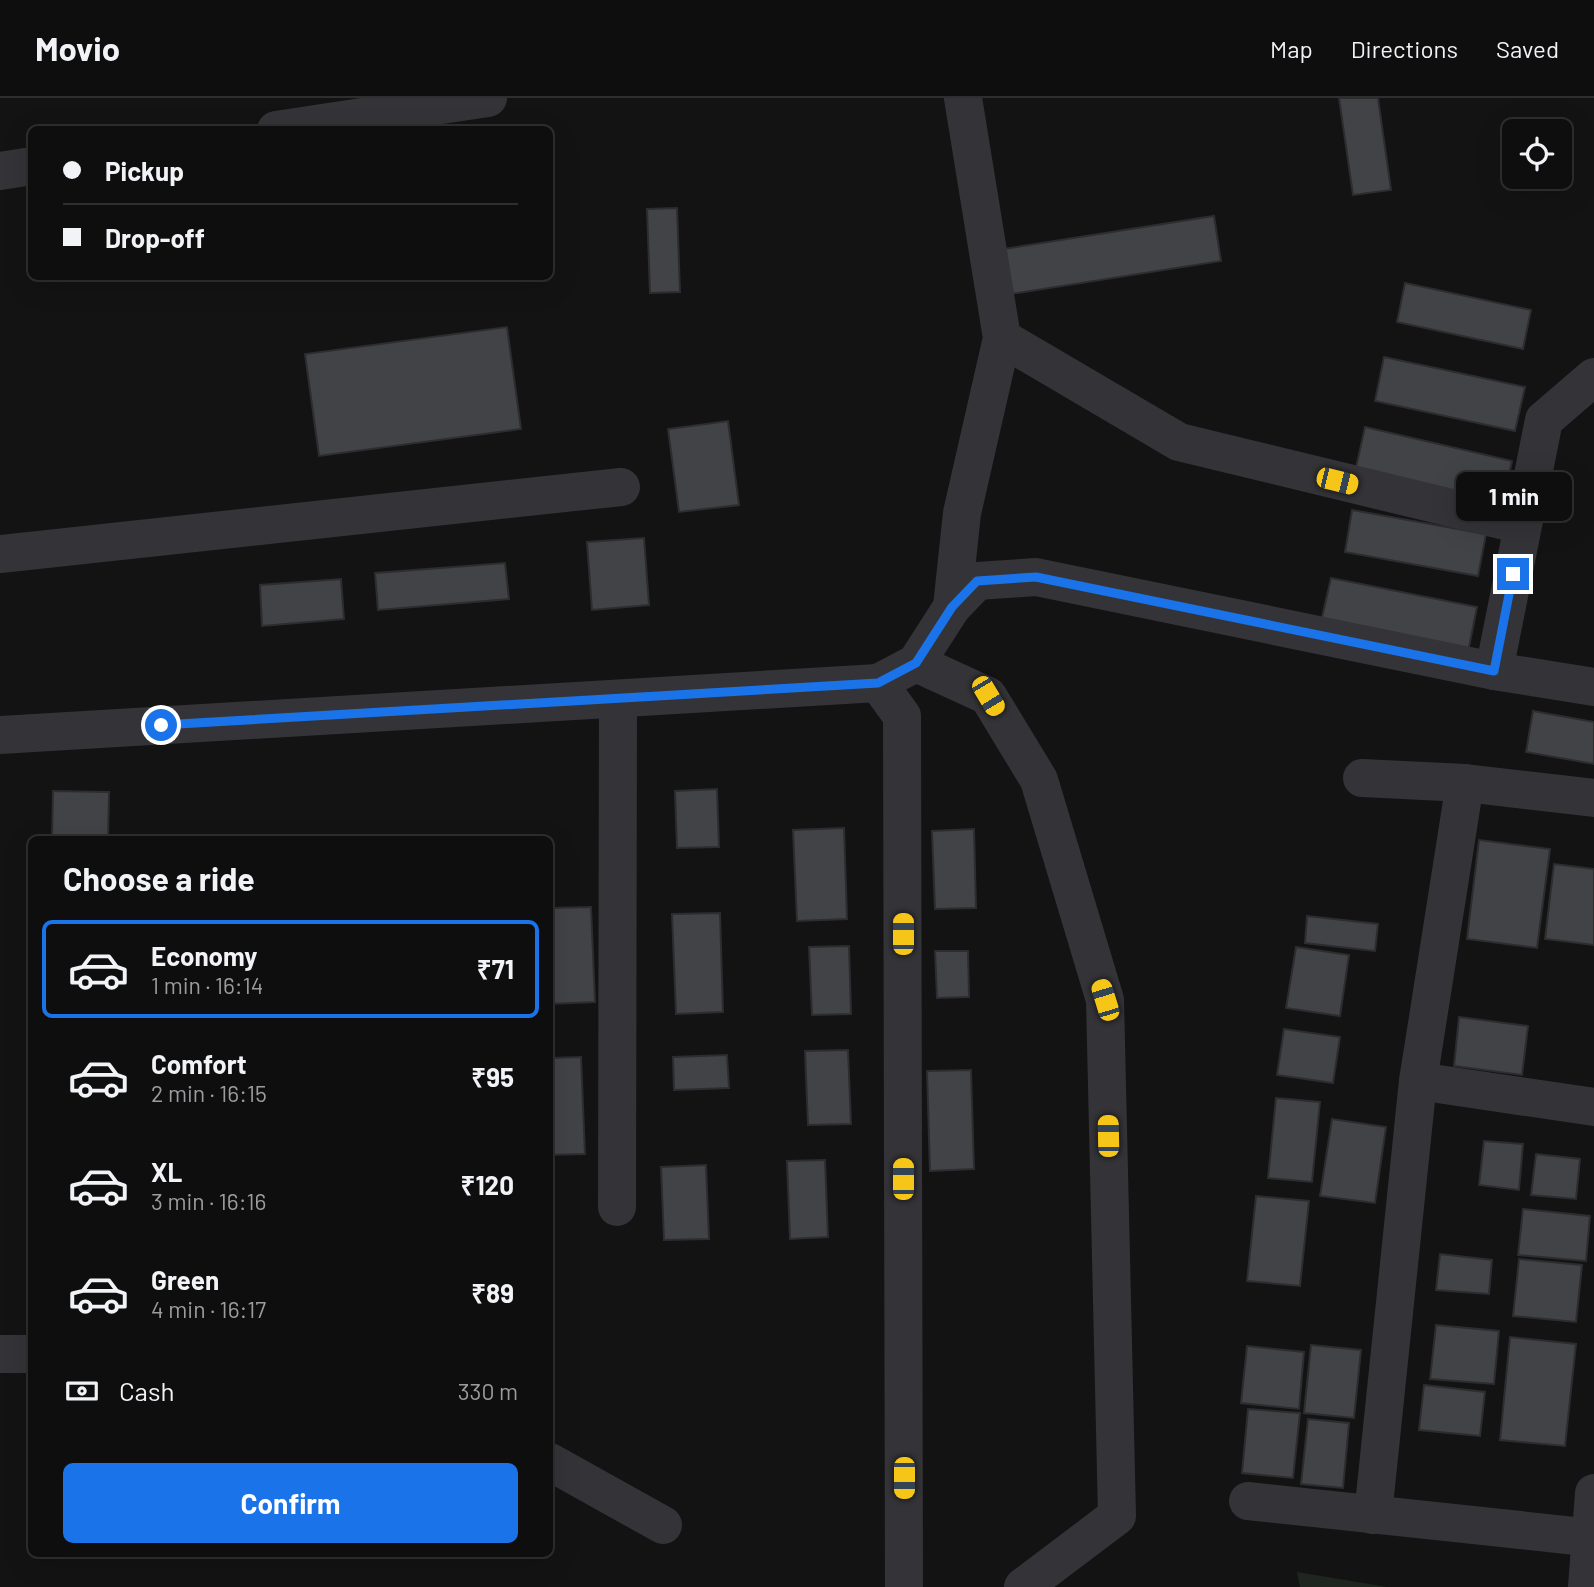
<!DOCTYPE html>
<meta charset="utf-8">
<style>
body{margin:0;font-family:Barlow,sans-serif;background:#171718;color:#f1f3f6;height:100vh;display:flex;flex-direction:column;font-size:26px;white-space:nowrap}
*{box-sizing:border-box;margin:0}
p{font-size:23px;color:#9b9c9e}
.icon{flex:none;width:38px;height:38px;fill:none;stroke:currentColor;stroke-width:2;stroke-linecap:round;stroke-linejoin:round}
.map{position:relative;flex:1;overflow:hidden}
.sheet{position:absolute;left:28px;top:738px;width:525px;height:721px;display:flex;flex-direction:column;background:#0e0e0f;border-radius:10px;box-shadow:0 7px 28px #0002,0 0 0 2px #2e2e2f}
.sheet>*{flex:none}
.banner{position:absolute;left:28px;top:28px;width:525px;height:154px;border-radius:10px;box-shadow:0 7px 28px #0002,0 0 0 2px #2e2e2f;display:grid;align-content:center;height:154px;padding:0 35px;background:#0e0e0f}
.controls{position:absolute;left:1502px;top:21px;display:grid;gap:14px}
.controls a{display:grid;place-items:center;width:70px;height:70px;border-radius:10px;background:#0e0e0f;box-shadow:0 7px 28px #0002,0 0 0 2px #2e2e2f;font-size:35px}
.end{position:absolute;width:32px;height:32px;margin:-16px;border:9px solid #1a73e8;background:#fff;box-shadow:0 0 0 4px #fff}
.from{border-radius:50%}
.bubble{position:absolute;height:49px;border-radius:10px;background:#0e0e0f;box-shadow:0 7px 28px #0002,0 0 0 2px #2e2e2f;font-size:23px;font-weight:700;line-height:49px;text-align:center}
.car{position:absolute;width:21px;height:42px;margin:-21px -10px;border-radius:9px;box-shadow:0 0 5px 2px #0007;background:linear-gradient(#f5c518 24%,#345 0 40%,#f5c518 0 76%,#345 0 86%,#f5c518 0)}
.banner b{display:flex;align-items:center;gap:24px;height:66px;font-size:26px}
.banner b+b{border-top:2px solid #2e2e2f}
.banner i{width:18px;height:18px;background:#f1f3f6}
ul{padding:0;list-style:none}
li{display:flex;align-items:center;gap:21px;height:98px;margin:0 14px 10px;padding:0 21px;border:4px solid transparent;border-radius:10px}
li div{flex:1}
li b{display:block;font-size:26px}
li em{font-style:normal;font-weight:700}
li.on{border-color:#1a73e8}
li>.icon{width:63px;height:63px;stroke-width:1.5}
h2{padding:0 35px;font-size:32px;line-height:84px}
.pay{display:flex;align-items:center;gap:18px;height:77px;padding:0 35px;font-size:26px}
.pay p{margin-inline-start:auto}
.action{display:flex;gap:14px;margin-top:auto;padding:14px 35px}
.action a{flex:1;height:80px;border-radius:10px;background:#1a73e8;color:#fff;font-size:28px;font-weight:700;line-height:80px;text-align:center}
header{display:flex;align-items:center;gap:42px;box-sizing:border-box;height:98px;padding:0 35px;background:#0e0e0f;border-bottom:2px solid #2e2e2f}
header strong{font-size:33px}
nav{display:flex;gap:38px;margin-inline-start:auto;font-size:24px}
.map>svg:first-child{display:block}
.green{fill:#1f2620}
.building{fill:#424347;stroke:#2d2d30;stroke-width:2}
.lines{fill:none;stroke-linecap:round;stroke-linejoin:round}
.minor{stroke:#343438;stroke-width:38}
.route{stroke:#1a73e8;stroke-width:9}
</style>
<header>
<strong>Movio</strong>
<nav><a>Map</a><a>Directions</a><a>Saved</a></nav>
</header>
<div class="map">
<svg width="1594" height="1489" viewBox="0 0 1594 1489">
<rect width="100%" height="100%" fill="#131314"/>
<!-- green -->
<path class="green" d="M1297,1474l90,15h-87z"/>
<!-- building -->
<g class="building">
<path d="M1339,0h39l13,92 -38,5z"/>
<path d="M677,110l3,84 -30,1 -3,-84z"/>
<path d="M1214,118l7,45 -223,35 -7,-45z"/>
<path d="M1405,185l126,27 -8,39 -126,-27z"/>
<path d="M507,229l14,102 -202,27 -14,-102z"/>
<path d="M1384,259l141,30 -10,44 -140,-30z"/>
<path d="M728,323l11,84 -60,7 -11,-83z"/>
<path d="M1365,329l147,34 -10,45 -147,-34z"/>
<path d="M1352,412l134,24 -8,42 -133,-24z"/>
<path d="M644,440l5,67 -57,5 -5,-68z"/>
<path d="M505,465l4,36 -131,11 -3,-37z"/>
<path d="M1331,480l146,29 -9,45 -147,-30z"/>
<path d="M341,481l3,40 -82,7 -2,-41z"/>
<path d="M1533,613l61,11v42l-68,-12z"/>
<path d="M717,691l2,58 -42,1 -2,-57z"/>
<path d="M53,693l56,1 -1,48h-56z"/>
<path d="M844,730l3,91 -50,2 -4,-91z"/>
<path d="M974,731l2,79 -41,1 -3,-78z"/>
<path d="M1479,742l71,9 -13,99 -70,-9z"/>
<path d="M1554,766l40,5v76l-49,-6z"/>
<path d="M591,809l4,95 -45,2v-96z"/>
<path d="M720,815l3,99 -47,2 -4,-100z"/>
<path d="M1307,818l71,8 -3,27 -70,-8z"/>
<path d="M849,848l2,68 -39,1 -3,-68z"/>
<path d="M1296,849l53,8 -9,61 -54,-8z"/>
<path d="M935,853h33l1,46 -32,1z"/>
<path d="M1459,919l69,9 -6,49 -68,-9z"/>
<path d="M1284,931l56,8 -7,46 -56,-8z"/>
<path d="M848,952l3,74 -43,1 -3,-74z"/>
<path d="M727,957l2,33 -55,2 -1,-33z"/>
<path d="M581,959l4,97 -35,1v-97z"/>
<path d="M971,972l3,99 -44,2 -3,-100z"/>
<path d="M1276,1000l44,4 -8,80 -44,-4z"/>
<path d="M1332,1021l54,8 -11,76 -55,-7z"/>
<path d="M1484,1043l39,3 -4,46 -40,-5z"/>
<path d="M1536,1056l44,5 -4,40 -45,-4z"/>
<path d="M825,1062l3,77 -38,2 -3,-78z"/>
<path d="M706,1067l3,74 -45,1 -3,-73z"/>
<path d="M1256,1098l53,5 -9,85 -53,-5z"/>
<path d="M1523,1111l67,7 -4,45 -68,-6z"/>
<path d="M1440,1156l52,6 -3,34 -53,-4z"/>
<path d="M1519,1161l63,6 -6,57 -63,-6z"/>
<path d="M1436,1227l63,6 -5,53 -64,-5z"/>
<path d="M1510,1239l66,7 -11,102 -65,-6z"/>
<path d="M1311,1247l50,5 -7,68 -50,-5z"/>
<path d="M1247,1248l57,6 -5,57 -58,-6z"/>
<path d="M1424,1287l61,7 -5,44 -61,-6z"/>
<path d="M1248,1311l52,4 -7,65 -51,-5z"/>
<path d="M1308,1321l41,4 -6,65 -42,-4z"/>
</g>
<g class="lines">
<!-- minor -->
<g class="minor">
<path d="M276,32l212,-32"/>
<path d="M0,73l32,-5"/>
<path d="M1002,240l177,104 343,83"/>
<path d="M0,456l621,-67"/>
<path d="M952,509l10,-94 40,-175 -39,-240"/>
<path d="M916,565l72,33 51,84 66,220 12,516 -94,71"/>
<path d="M1494,573l50,-251 50,-43"/>
<path d="M878,585l24,33 2,871"/>
<path d="M0,637l878,-52 38,-20 36,-56 25,-26 59,-4 458,94 100,16"/>
<path d="M1362,680l103,5 129,15"/>
<path d="M1418,983l176,26"/>
<path d="M617,1109l1,-508"/>
<path d="M0,1256h32"/>
<path d="M550,1364l113,63"/>
<path d="M1248,1403l346,37"/>
<path d="M1373,1417l45,-434 47,-298"/>
<path d="M1587,1489l7,-94"/>
</g>
</g>
<g class="lines">
<!-- route -->
<path class="route" d="M161,627l717,-42 38,-20 36,-56 25,-26 59,-4 458,94 19,-97"/>
</g>
</svg>
<div class="controls">
<a><svg class="icon" aria-label="locate" viewBox="0 0 24 24"><circle cx="12" cy="12" r="6"/><path d="M12 2v4M12 18v4M2 12h4M18 12h4"/></svg></a>
</div>
<i class="end from" style="left:161px;top:627px"></i>
<i class="end" style="left:1513px;top:476px"></i>
<div class="bubble" style="left:1456px;top:374px;width:116px">1 min</div>
<i class="car" style="left:1337px;top:383px;rotate:104deg"></i>
<i class="car" style="left:988px;top:598px;rotate:149deg"></i>
<i class="car" style="left:903px;top:836px;rotate:0deg"></i>
<i class="car" style="left:1105px;top:902px;rotate:343deg"></i>
<i class="car" style="left:1108px;top:1038px;rotate:359deg"></i>
<i class="car" style="left:903px;top:1081px;rotate:0deg"></i>
<i class="car" style="left:904px;top:1380px;rotate:180deg"></i>
<div class="banner">
<b><i class="from"></i>Pickup</b>
<b><i></i>Drop-off</b>
</div>
<section class="sheet">
<h2>Choose a ride</h2>
<ul>
<li class="on"><svg class="icon" aria-label="car" viewBox="0 0 24 24"><path d="M5 17H2v-5l4-1 3-4h7l3 4 3 1v5h-3M9 17h6M6 11h13"/><circle cx="7" cy="17" r="2"/><circle cx="17" cy="17" r="2"/></svg><div><b>Economy</b><p>1 min · 16:14</p></div><em>₹71</em></li>
<li><svg class="icon" aria-label="car" viewBox="0 0 24 24"><path d="M5 17H2v-5l4-1 3-4h7l3 4 3 1v5h-3M9 17h6M6 11h13"/><circle cx="7" cy="17" r="2"/><circle cx="17" cy="17" r="2"/></svg><div><b>Comfort</b><p>2 min · 16:15</p></div><em>₹95</em></li>
<li><svg class="icon" aria-label="car" viewBox="0 0 24 24"><path d="M5 17H2v-5l4-1 3-4h7l3 4 3 1v5h-3M9 17h6M6 11h13"/><circle cx="7" cy="17" r="2"/><circle cx="17" cy="17" r="2"/></svg><div><b>XL</b><p>3 min · 16:16</p></div><em>₹120</em></li>
<li><svg class="icon" aria-label="car" viewBox="0 0 24 24"><path d="M5 17H2v-5l4-1 3-4h7l3 4 3 1v5h-3M9 17h6M6 11h13"/><circle cx="7" cy="17" r="2"/><circle cx="17" cy="17" r="2"/></svg><div><b>Green</b><p>4 min · 16:17</p></div><em>₹89</em></li>
</ul>
<div class="pay"><svg class="icon" aria-label="cash" viewBox="0 0 24 24"><path d="M3 7h18v10H3z"/><circle cx="12" cy="12" r="2"/></svg>Cash<p>330 m</p></div>
<div class="action"><a>Confirm</a></div>
</section>
</div>
